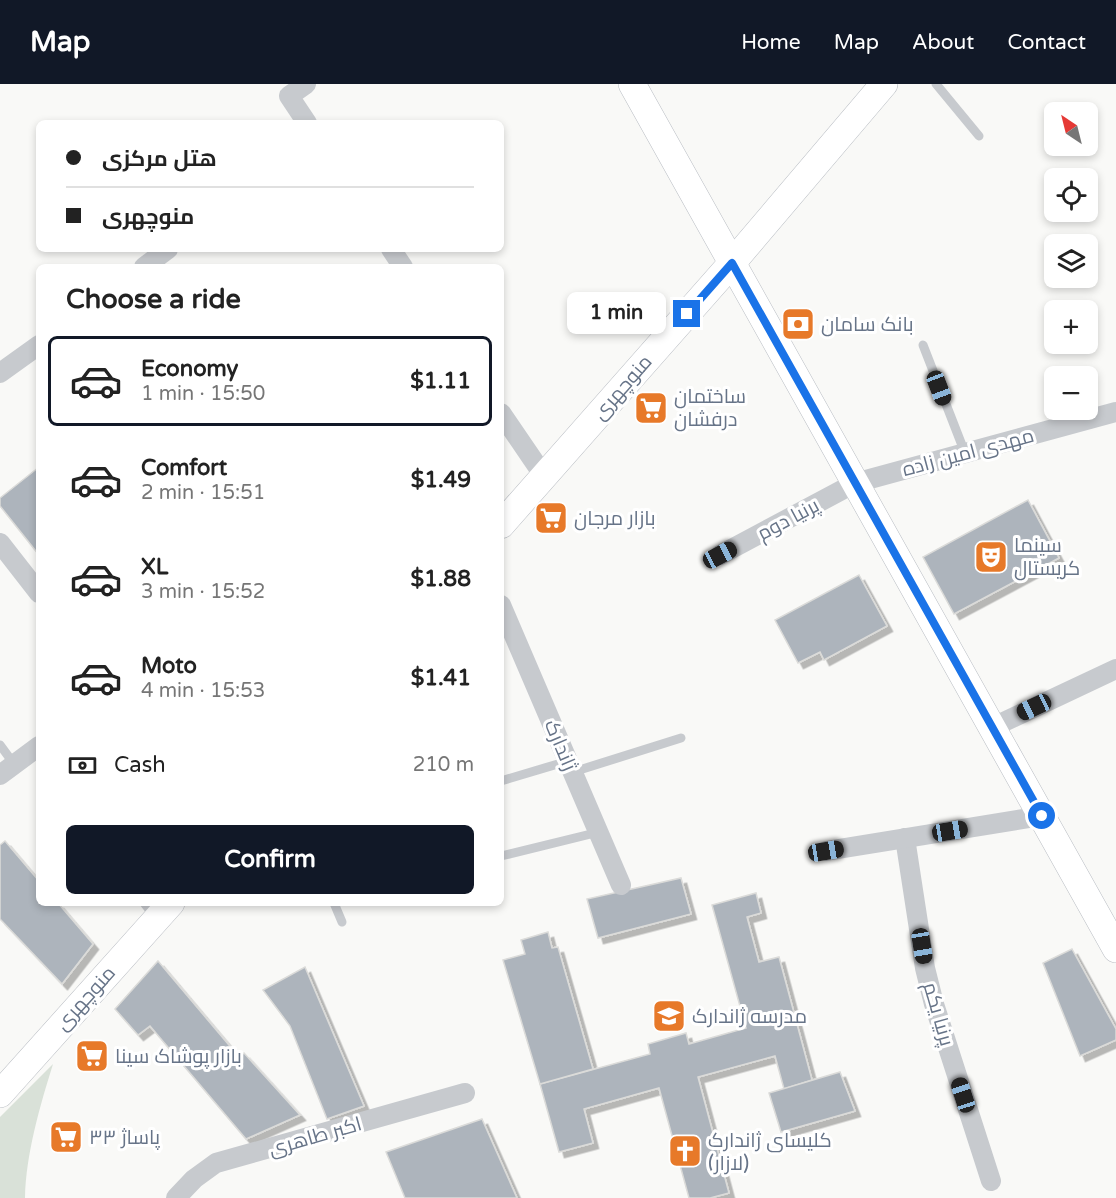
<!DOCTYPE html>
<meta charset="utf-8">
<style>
body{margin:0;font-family:"Varela Round",Cairo,sans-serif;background:#f6f6f6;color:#222;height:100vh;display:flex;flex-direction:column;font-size:22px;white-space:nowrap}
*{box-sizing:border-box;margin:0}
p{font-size:20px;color:#767676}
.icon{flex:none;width:33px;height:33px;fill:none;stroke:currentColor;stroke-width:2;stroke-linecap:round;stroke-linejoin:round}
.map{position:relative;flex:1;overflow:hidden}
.side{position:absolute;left:36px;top:180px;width:468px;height:642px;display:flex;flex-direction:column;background:#fff;border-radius:9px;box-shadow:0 3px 9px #0003}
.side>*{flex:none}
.banner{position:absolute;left:36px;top:36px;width:468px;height:132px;border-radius:9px;box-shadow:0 3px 9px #0003;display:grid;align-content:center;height:132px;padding:0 30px;background:#fff}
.needle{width:39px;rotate:325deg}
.fabs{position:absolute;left:1044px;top:18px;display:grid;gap:12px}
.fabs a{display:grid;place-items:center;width:54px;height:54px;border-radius:9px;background:#fff;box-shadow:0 3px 9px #0003;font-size:30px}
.end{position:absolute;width:27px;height:27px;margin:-14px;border:8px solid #1a73e8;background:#fff;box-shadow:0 0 0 3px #fff}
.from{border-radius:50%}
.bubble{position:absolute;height:42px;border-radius:9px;background:#fff;box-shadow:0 3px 9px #0003;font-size:20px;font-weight:700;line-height:42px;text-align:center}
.car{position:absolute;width:18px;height:36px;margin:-18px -9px;border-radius:8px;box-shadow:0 0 4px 2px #0007;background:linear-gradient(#222 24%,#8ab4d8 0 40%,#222 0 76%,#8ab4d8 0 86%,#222 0)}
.banner b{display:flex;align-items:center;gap:21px;height:57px;font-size:22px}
.banner b+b{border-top:2px solid #e0e0e0}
.banner i{width:15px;height:15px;background:#222}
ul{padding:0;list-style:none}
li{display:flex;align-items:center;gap:18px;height:90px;margin:0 12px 9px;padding:0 18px;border:3px solid transparent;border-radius:9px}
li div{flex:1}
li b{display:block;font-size:22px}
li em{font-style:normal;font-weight:700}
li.active{border-color:#111827}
li>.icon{width:54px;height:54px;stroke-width:1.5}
h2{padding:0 30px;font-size:27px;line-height:72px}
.pay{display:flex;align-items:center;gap:15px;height:66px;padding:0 30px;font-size:22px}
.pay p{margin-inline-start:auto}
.action{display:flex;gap:12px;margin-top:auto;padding:12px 30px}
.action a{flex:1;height:69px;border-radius:9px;background:#111827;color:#fff;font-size:24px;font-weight:700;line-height:69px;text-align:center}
header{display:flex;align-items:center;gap:36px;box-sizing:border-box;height:84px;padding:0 30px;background:#111827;color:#fff}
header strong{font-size:28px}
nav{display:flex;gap:33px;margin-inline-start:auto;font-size:21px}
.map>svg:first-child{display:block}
.green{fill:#d9e1d8}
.building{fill:#adb4bc;stroke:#dbdbd9;stroke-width:1.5;filter:url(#shadow)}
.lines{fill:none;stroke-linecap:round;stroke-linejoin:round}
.secondary-casing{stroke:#b9bdc3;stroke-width:28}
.lane{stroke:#c7cace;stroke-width:9}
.street{stroke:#c7cace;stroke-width:20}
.secondary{stroke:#fff;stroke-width:27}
.route{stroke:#1a73e8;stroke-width:8}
.labels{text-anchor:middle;stroke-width:6;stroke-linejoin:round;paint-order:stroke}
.poi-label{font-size:20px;fill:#677488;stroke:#fff;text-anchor:start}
.street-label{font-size:20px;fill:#677488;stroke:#fff}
</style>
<header>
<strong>Map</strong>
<nav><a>Home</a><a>Map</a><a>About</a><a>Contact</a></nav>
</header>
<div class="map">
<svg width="1116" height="1114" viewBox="0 0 1116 1114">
<defs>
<filter id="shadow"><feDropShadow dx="5.5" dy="5.5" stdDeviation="0" flood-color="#0004"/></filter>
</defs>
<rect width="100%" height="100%" fill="#f9f9f7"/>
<!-- green -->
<path class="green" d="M53,980c-13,42 -27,89 -28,134h-25v-81z"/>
<!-- building -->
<g class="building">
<path d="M39,383v88l-39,-49v-8z"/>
<path d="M1028,416l31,58 -105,56 -31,-57z"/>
<path d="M859,491l28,51 -63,34 -4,-8 -22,11 -23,-43z"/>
<path d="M5,757l34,40v22h19l35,41 -31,40 -62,-65v-74z"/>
<path d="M681,794l10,36 -93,24 -11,-39z"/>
<path d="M756,809l5,20 -14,4 12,45 20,-5 33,123 -28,9 -9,-33 -77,21 31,116 -19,5h-21l-30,-110 -75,21 9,34 -34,9 -19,-68 110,-30 -2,-10 38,-11 3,11 57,-16 -34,-123z"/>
<path d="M548,848l4,16 6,-1 35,122 -53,15 -37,-124 22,-6 -4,-14z"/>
<path d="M1072,865l44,80v11l-36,16 -37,-93z"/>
<path d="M158,877l81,96 5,-4 56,62 -54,24 -96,-113 -12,9 -23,-26z"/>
<path d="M305,883l59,139 -37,13 -37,-93 -27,-36z"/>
<path d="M840,988l15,39 -74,21 -12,-39z"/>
<path d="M482,1035l35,79h-112l-19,-46z"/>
</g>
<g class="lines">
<!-- secondary casing -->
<g class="secondary-casing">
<g id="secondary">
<path d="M632,0l484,865"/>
<path d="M501,441l231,-262 152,-179"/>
<path d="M0,1010l171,-191"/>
</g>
</g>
<!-- lane -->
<g class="lane">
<path d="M936,0l43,52"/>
<path d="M923,261l42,108"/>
<path d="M0,661l14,19"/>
<path d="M573,688l108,-34"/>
<path d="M501,697l67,-20"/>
<path d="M501,772l98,-24"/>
<path d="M144,819l11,14"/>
<path d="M334,819l8,19"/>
</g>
<!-- street -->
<g class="street">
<path d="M306,0l-17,12 18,27"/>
<path d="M391,165l12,18"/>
<path d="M144,183l24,-18"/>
<path d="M0,289l39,-28"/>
<path d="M501,329l43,63"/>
<path d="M0,459l39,50"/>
<path d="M720,471l135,-72 261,-71"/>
<path d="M501,521l120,280"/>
<path d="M993,643l123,-58"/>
<path d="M0,691l39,-29"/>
<path d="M905,754l20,130 9,36 57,177"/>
<path d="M826,767l216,-35"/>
<path d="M176,1114l18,-19 22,-16 249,-70"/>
</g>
<!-- secondary -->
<use href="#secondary" class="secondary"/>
</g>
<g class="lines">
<!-- route -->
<path class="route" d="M687,230l45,-51 310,553"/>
</g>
<!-- icons -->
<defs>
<g id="bank-square" transform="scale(1.725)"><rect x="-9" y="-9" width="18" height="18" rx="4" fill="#e77929" stroke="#fff"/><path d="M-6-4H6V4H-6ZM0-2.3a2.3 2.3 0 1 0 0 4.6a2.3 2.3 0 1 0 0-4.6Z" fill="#fff"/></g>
<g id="supermarket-square" transform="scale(1.725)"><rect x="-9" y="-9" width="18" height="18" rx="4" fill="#e77929" stroke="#fff"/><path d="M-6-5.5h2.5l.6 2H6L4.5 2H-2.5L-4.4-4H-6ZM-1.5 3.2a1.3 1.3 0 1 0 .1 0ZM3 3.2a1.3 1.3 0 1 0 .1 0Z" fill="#fff"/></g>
<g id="theatre-square" transform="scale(1.725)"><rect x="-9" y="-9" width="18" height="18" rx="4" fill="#e77929" stroke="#fff"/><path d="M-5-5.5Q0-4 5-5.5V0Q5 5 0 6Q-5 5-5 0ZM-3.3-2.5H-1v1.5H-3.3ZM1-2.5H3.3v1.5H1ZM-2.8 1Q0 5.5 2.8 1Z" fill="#fff"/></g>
<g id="school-square" transform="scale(1.725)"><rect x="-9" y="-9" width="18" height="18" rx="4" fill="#e77929" stroke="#fff"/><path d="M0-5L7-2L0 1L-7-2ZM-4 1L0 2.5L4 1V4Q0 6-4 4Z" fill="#fff"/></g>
<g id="church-square" transform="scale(1.725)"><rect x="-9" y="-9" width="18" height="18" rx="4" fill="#e77929" stroke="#fff"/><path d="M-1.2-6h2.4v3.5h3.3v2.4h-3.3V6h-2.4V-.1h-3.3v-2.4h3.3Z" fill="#fff"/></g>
</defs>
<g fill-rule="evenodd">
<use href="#bank-square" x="798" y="240"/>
<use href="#supermarket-square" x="651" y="324"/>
<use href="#supermarket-square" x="551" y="434"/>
<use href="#theatre-square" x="991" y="473"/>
<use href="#school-square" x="669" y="932"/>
<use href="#supermarket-square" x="92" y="972"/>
<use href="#supermarket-square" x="66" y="1053"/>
<use href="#church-square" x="685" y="1067"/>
</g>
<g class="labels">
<!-- poi labels -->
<g class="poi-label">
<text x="821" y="247">بانک سامان</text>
<text x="674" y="319">ساختمان<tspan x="674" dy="23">درفشان</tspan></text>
<text x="574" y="441">بازار مرجان</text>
<text x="1014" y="468">سینما<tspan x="1014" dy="23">کریستال</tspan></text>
<text x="692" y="939">مدرسه ژاندارک</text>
<text x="115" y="979">بازار پوشاک سینا</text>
<text x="89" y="1060">پاساژ ۳۳</text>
<text x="708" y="1063">کلیسای ژاندارک<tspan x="708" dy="23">(لازار)</tspan></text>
</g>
<!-- street labels -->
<g class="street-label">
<text transform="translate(622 303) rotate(-49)" y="7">منوچهری</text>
<text transform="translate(968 368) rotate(-15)" y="7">مهدی امین زاده</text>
<text transform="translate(788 435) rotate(-28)" y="7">پرنیا دوم</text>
<text transform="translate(561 661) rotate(67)" y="7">ژاندارک</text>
<text transform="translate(85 914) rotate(-48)" y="7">منوچهری</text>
<text transform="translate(939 930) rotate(74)" y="7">پرنیا یکم</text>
<text transform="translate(315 1052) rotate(-16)" y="7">اکبر طاهری</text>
</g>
</g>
</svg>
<div class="fabs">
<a><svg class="needle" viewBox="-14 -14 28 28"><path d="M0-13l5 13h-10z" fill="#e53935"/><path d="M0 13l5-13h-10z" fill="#767676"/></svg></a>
<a><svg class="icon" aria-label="locate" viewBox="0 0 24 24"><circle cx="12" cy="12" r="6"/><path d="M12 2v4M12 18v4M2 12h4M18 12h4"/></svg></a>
<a><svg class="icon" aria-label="layers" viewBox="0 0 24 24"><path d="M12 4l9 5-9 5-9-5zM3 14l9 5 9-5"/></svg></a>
<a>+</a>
<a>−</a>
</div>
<i class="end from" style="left:1042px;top:732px"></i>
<i class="end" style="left:687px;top:230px"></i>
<div class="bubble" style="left:567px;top:208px;width:99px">1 min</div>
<i class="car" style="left:939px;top:304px;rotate:159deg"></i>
<i class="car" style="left:720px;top:471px;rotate:62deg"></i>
<i class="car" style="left:1034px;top:623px;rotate:245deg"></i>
<i class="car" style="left:950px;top:747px;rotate:81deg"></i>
<i class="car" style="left:826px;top:767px;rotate:81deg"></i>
<i class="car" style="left:922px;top:862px;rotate:171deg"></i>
<i class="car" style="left:963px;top:1011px;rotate:342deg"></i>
<div class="banner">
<b><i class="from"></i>هتل مرکزی</b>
<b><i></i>منوچهری</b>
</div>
<section class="side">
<h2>Choose a ride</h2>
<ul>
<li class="active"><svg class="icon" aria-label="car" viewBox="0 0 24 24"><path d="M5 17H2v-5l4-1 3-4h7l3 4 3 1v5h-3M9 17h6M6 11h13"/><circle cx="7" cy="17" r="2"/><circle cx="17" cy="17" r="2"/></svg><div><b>Economy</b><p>1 min · 15:50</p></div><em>$1.11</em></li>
<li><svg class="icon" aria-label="car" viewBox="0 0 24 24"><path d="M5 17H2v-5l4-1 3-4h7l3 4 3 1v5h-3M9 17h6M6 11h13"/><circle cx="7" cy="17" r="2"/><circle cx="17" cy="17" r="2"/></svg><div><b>Comfort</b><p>2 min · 15:51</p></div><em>$1.49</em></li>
<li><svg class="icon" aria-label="car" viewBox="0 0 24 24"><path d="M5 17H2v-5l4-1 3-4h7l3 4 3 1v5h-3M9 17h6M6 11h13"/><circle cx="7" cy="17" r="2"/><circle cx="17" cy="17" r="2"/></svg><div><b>XL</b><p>3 min · 15:52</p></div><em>$1.88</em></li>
<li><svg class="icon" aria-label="car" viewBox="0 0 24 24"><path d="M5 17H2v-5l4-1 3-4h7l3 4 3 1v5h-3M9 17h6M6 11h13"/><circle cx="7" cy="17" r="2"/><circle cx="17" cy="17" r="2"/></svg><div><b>Moto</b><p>4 min · 15:53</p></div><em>$1.41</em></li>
</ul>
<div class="pay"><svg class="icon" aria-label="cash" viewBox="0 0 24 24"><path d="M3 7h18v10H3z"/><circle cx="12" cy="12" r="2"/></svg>Cash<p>210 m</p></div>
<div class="action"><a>Confirm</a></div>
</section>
</div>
